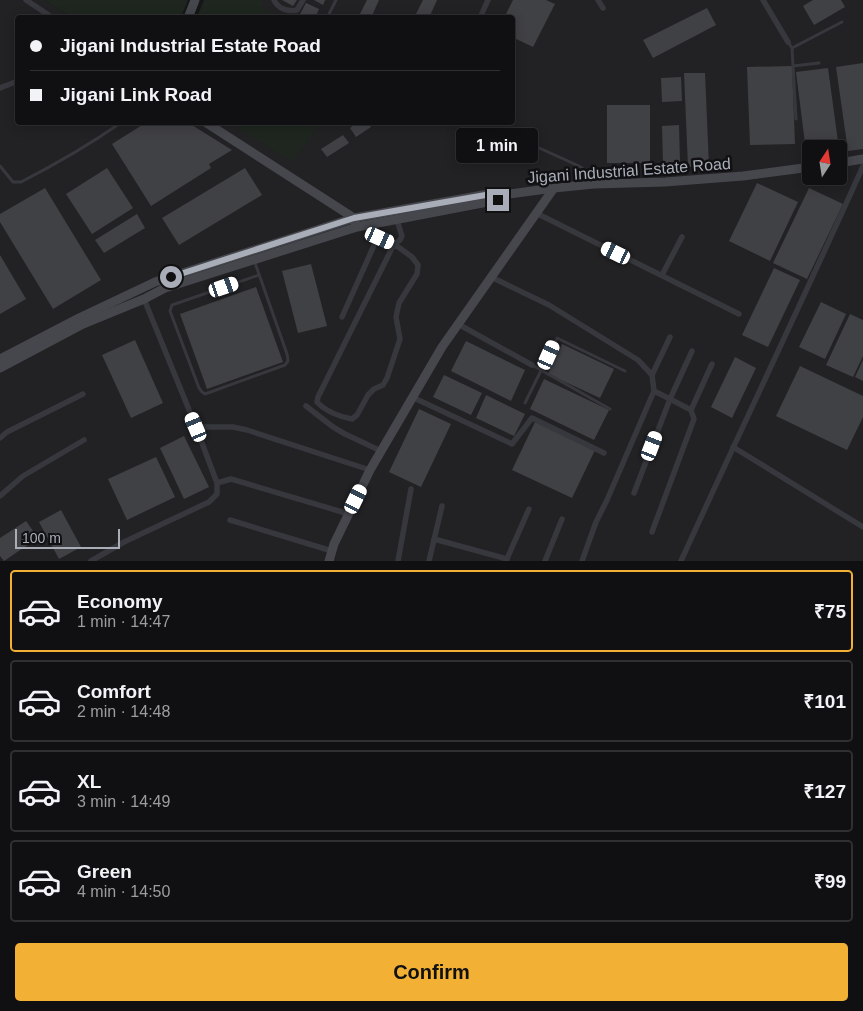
<!DOCTYPE html>
<meta charset="utf-8">
<style>
body{margin:0;font-family:Helvetica,sans-serif;background:#1e1e20;color:#f1f3f6;height:100vh;display:flex;flex-direction:column;font-size:19px;white-space:nowrap}
*{box-sizing:border-box;margin:0}
p{font-size:16px;color:#9c9d9f}
.icon{flex:none;width:28px;height:28px;fill:none;stroke:currentColor;stroke-width:2;stroke-linecap:round;stroke-linejoin:round}
.map{position:relative;height:561px;overflow:hidden}
.sheet{display:flex;flex-direction:column;background:#101012;flex:1}
.sheet>*{flex:none}
.top-card{position:absolute;left:15px;top:15px;width:500px;height:110px;border-radius:5px;box-shadow:0 2px 12px #0003,0 0 0 1px #303032;display:grid;align-content:center;height:110px;padding:0 15px;background:#101012}
.needle{width:32px;rotate:12deg}
.fabs{position:absolute;left:802px;top:140px;display:grid;gap:10px}
.fabs a{display:grid;place-items:center;width:45px;height:45px;border-radius:5px;background:#101012;box-shadow:0 2px 12px #0003,0 0 0 1px #303032;font-size:25px}
.scale{position:absolute;left:15px;bottom:12px;width:105px;box-sizing:border-box;padding-left:5px;border:2px solid #a8adb8;border-top:0;font-size:14px;line-height:18px;white-space:nowrap;color:#a8adb8;-webkit-text-stroke:4px #111113;paint-order:stroke}
.end{position:absolute;width:22px;height:22px;margin:-11px;border:6px solid #a8adb8;background:#111;box-shadow:0 0 0 2px #111}
.from{border-radius:50%}
.bubble{position:absolute;height:35px;border-radius:5px;background:#101012;box-shadow:0 2px 12px #0003,0 0 0 1px #303032;font-size:16px;font-weight:700;line-height:35px;text-align:center}
.car{position:absolute;width:15px;height:30px;margin:-15px -8px;border-radius:6px;box-shadow:0 0 4px 1px #0007;background:linear-gradient(#fff 24%,#345 0 40%,#fff 0 76%,#345 0 86%,#fff 0)}
.top-card b{display:flex;align-items:center;gap:18px;height:48px;font-size:19px}
.top-card b+b{border-top:1px solid #303032}
.top-card i{width:12px;height:12px;background:#f1f3f6}
ul{padding:9px 0 0;list-style:none}
li{display:flex;align-items:center;gap:15px;height:82px;margin:0 10px 8px;padding:0 5px;border:2px solid #303032;border-radius:5px}
li div{flex:1}
li b{display:block;font-size:19px}
li em{font-style:normal;font-weight:700}
li.on{border-color:#f2b134}
li>.icon{width:45px;height:45px;stroke-width:1.5}
.button{display:flex;gap:10px;margin-top:auto;padding:10px 15px}
.button a{flex:1;height:58px;border-radius:5px;background:#f2b134;color:#111;font-size:20px;font-weight:700;line-height:58px;text-align:center}
.map>svg:first-child{display:block}
.built{fill:#222225;fill-rule:evenodd}
.green{fill:#1e261f}
.building{fill:#404145}
.lines{fill:none;stroke-linecap:round;stroke-linejoin:round}
.lane{stroke:#37383d;stroke-width:3}
.street{stroke:#37383d;stroke-width:5.5}
.secondary{stroke:#45474d;stroke-width:9}
.route{stroke:#a8adb8;stroke-width:6}
.labels{text-anchor:middle;stroke-width:5;stroke-linejoin:round;paint-order:stroke}
.street-label{font-size:16px;fill:#a8adb8;stroke:#111113}
</style>
<div class="map">
<svg width="863" height="561" viewBox="0 0 863 561">
<rect width="100%" height="100%" fill="#161618"/>
<!-- built -->
<path class="built" d="M0,0h44l27,17 -53,1v104h494v-104l-258,-1 9,-17h600v561h-863zM811,149h28v27h-28z"/>
<!-- green -->
<g class="green">
<path d="M44,0h144l-7,17h-110z"/>
<path d="M204,0h59l-2,6 12,11h-76z"/>
<path d="M230,123h90l-27,39z"/>
</g>
<!-- building -->
<g class="building">
<path d="M282,0h15l-4,6z"/>
<path d="M314,0h11l-2,5z"/>
<path d="M367,0h12l-8,18h-13z"/>
<path d="M423,0h14l-8,18h-15z"/>
<path d="M513,0h33l9,4 -22,43 -21,-10v-19h-8z"/>
<path d="M813,0h28l4,7 -31,18 -11,-19z"/>
<path d="M306,3l13,6 -4,9h-17z"/>
<path d="M707,8l9,17 -63,33 -10,-18z"/>
<path d="M863,63v86l-15,2 -12,-84z"/>
<path d="M792,66l3,78 -45,1 -3,-78z"/>
<path d="M828,68l11,81h-28v10h-4l-11,-87z"/>
<path d="M684,73h21l4,93 -21,1z"/>
<path d="M681,77l1,24 -20,1 -1,-24z"/>
<rect x="607" y="105" width="43" height="58"/>
<path d="M147,122h40l45,28 -23,14 2,4 -60,38 -39,-62z"/>
<path d="M358,122h10l3,5 -15,10 -6,-9z"/>
<path d="M679,125l1,38 -17,1 -1,-38z"/>
<path d="M343,135l6,8 -22,14 -6,-8z"/>
<path d="M107,168l26,40 -41,26 -26,-40z"/>
<path d="M245,168l17,27 -83,50 -17,-27z"/>
<path d="M757,183l41,19 -28,59 -41,-20z"/>
<path d="M45,188l56,92 -48,29 -53,-87v-8z"/>
<path d="M809,188l34,16 -36,75 -34,-16z"/>
<path d="M137,214l8,14 -41,25 -9,-13z"/>
<path d="M0,255l26,44 -26,15z"/>
<path d="M311,264l16,62 -29,7 -16,-62z"/>
<path d="M774,268l26,12 -32,67 -26,-12z"/>
<path d="M256,287l27,75 -76,27 -27,-75z"/>
<path d="M821,302l25,12 -21,45 -26,-12z"/>
<path d="M850,314l13,6v36l-10,21 -27,-12z"/>
<path d="M135,340l28,63 -32,15 -29,-63z"/>
<path d="M466,341l59,29 -14,31 -60,-30z"/>
<path d="M562,344l52,25 -14,29 -52,-24z"/>
<path d="M735,357l21,11 -24,50 -21,-11z"/>
<path d="M863,360v21l-8,-4z"/>
<path d="M800,366l63,30v21l-16,33 -71,-34z"/>
<path d="M444,375l38,18 -11,22 -38,-18z"/>
<path d="M544,379l65,31 -15,30 -64,-31z"/>
<path d="M486,395l39,19 -11,22 -38,-18z"/>
<path d="M419,409l32,15 -30,63 -32,-15z"/>
<path d="M535,422l60,28 -23,48 -60,-28z"/>
<path d="M184,436l25,51 -25,12 -24,-51z"/>
<path d="M156,457l19,40 -48,23 -19,-41z"/>
<path d="M61,510l20,37 -22,12 -20,-37z"/>
<path d="M26,521l12,17 -34,23 -4,-5v-18z"/>
</g>
<g class="lines">
<!-- lane -->
<g class="lane">
<path d="M327,18l9,-18"/>
<path d="M788,42l4,6 50,-26"/>
<path d="M792,48l4,71"/>
<path d="M793,66l26,-3"/>
<path d="M506,133l73,33 8,6 7,11"/>
<path d="M0,166l13,16h8c35,-18 68,-37 101,-60"/>
<path d="M254,260l33,94 1,7 -3,4 -80,29 -3,-2 -3,-4 -29,-77 2,-6 87,-30"/>
<path d="M532,365l78,44"/>
<path d="M525,403l32,-65 68,33"/>
</g>
<!-- street -->
<g class="street">
<path d="M26,0l27,18"/>
<path d="M274,0c4,9 14,12 23,10l6,-10"/>
<path d="M598,0l5,8"/>
<path d="M763,0l25,42"/>
<path d="M480,18l8,-18"/>
<path d="M0,88l18,-7"/>
<path d="M536,213l203,101"/>
<path d="M662,275l20,-38"/>
<path d="M491,277l58,28 89,55 14,15 2,16 -47,109 -11,22 -14,39"/>
<path d="M342,317l34,-76 4,-3 14,6 -76,153 -1,5c8,9 23,15 35,17l5,-4 11,-20 6,-6 9,-4 4,-7 13,-39 -4,-22 3,-14 18,-29 1,-9 -6,-8 -18,-13 6,-4 2,-4 -5,-16"/>
<path d="M458,324l74,41"/>
<path d="M652,375l18,-38"/>
<path d="M412,397l100,47 20,-26 72,35"/>
<path d="M306,406l27,21 12,7 36,17"/>
<path d="M691,410l21,-46"/>
<path d="M196,427h37l14,3 123,40"/>
<path d="M0,438l7,-6 76,-38"/>
<path d="M733,447l130,80"/>
<path d="M217,483l14,-4 118,35"/>
<path d="M634,493l36,-94 -16,-8"/>
<path d="M0,496l23,-20 61,-36"/>
<path d="M230,520l102,31"/>
<path d="M652,532l42,-113 -3,-9 -21,-11 22,-48"/>
<path d="M434,539l73,20"/>
<path d="M91,561l33,-19 85,-40 8,-8v-11l-21,-56 -52,-128"/>
<path d="M398,561l13,-72"/>
<path d="M429,561l13,-55"/>
<path d="M506,561l23,-52"/>
<path d="M545,561l17,-42"/>
<path d="M681,561c60,-132 123,-263 182,-395"/>
</g>
<!-- secondary -->
<g class="secondary">
<path d="M188,18l7,-18"/>
<path d="M205,122l149,96 1,4"/>
<path d="M839,163l24,-4"/>
<path d="M0,359l79,-41 76,-36 199,-64 129,-23 14,-2 5,2"/>
<path d="M0,368l83,-44 61,-25 21,-11 192,-61 141,-27 4,-5 52,-7 40,-4 71,-2 78,-6 68,-9"/>
<path d="M329,561l5,-17 36,-74 72,-123 112,-159"/>
</g>
</g>
<g class="lines">
<!-- route -->
<path class="route" d="M171,277l183,-59 143,-25 5,2 -4,5"/>
</g>
<g class="labels">
<!-- street labels -->
<g class="street-label">
<text transform="translate(629 170) rotate(-4)" y="6">Jigani Industrial Estate Road</text>
</g>
</g>
</svg>
<div class="fabs">
<a><svg class="needle" viewBox="-14 -14 28 28"><path d="M0-13l5 13h-10z" fill="#e53935"/><path d="M0 13l5-13h-10z" fill="#9c9d9f"/></svg></a>
</div>
<div class="scale">100 m</div>
<i class="end from" style="left:171px;top:277px"></i>
<i class="end" style="left:498px;top:200px"></i>
<div class="bubble" style="left:456px;top:128px;width:82px">1 min</div>
<i class="car" style="left:380px;top:238px;rotate:114deg"></i>
<i class="car" style="left:616px;top:253px;rotate:296deg"></i>
<i class="car" style="left:224px;top:287px;rotate:71deg"></i>
<i class="car" style="left:549px;top:355px;rotate:24deg"></i>
<i class="car" style="left:196px;top:427px;rotate:337deg"></i>
<i class="car" style="left:652px;top:446px;rotate:21deg"></i>
<i class="car" style="left:356px;top:499px;rotate:26deg"></i>
<div class="top-card">
<b><i class="from"></i>Jigani Industrial Estate Road</b>
<b><i></i>Jigani Link Road</b>
</div>
</div>
<section class="sheet">
<ul>
<li class="on"><svg class="icon" aria-label="car" viewBox="0 0 24 24"><path d="M5 17H2v-5l4-1 3-4h7l3 4 3 1v5h-3M9 17h6M6 11h13"/><circle cx="7" cy="17" r="2"/><circle cx="17" cy="17" r="2"/></svg><div><b>Economy</b><p>1 min · 14:47</p></div><em>₹75</em></li>
<li><svg class="icon" aria-label="car" viewBox="0 0 24 24"><path d="M5 17H2v-5l4-1 3-4h7l3 4 3 1v5h-3M9 17h6M6 11h13"/><circle cx="7" cy="17" r="2"/><circle cx="17" cy="17" r="2"/></svg><div><b>Comfort</b><p>2 min · 14:48</p></div><em>₹101</em></li>
<li><svg class="icon" aria-label="car" viewBox="0 0 24 24"><path d="M5 17H2v-5l4-1 3-4h7l3 4 3 1v5h-3M9 17h6M6 11h13"/><circle cx="7" cy="17" r="2"/><circle cx="17" cy="17" r="2"/></svg><div><b>XL</b><p>3 min · 14:49</p></div><em>₹127</em></li>
<li><svg class="icon" aria-label="car" viewBox="0 0 24 24"><path d="M5 17H2v-5l4-1 3-4h7l3 4 3 1v5h-3M9 17h6M6 11h13"/><circle cx="7" cy="17" r="2"/><circle cx="17" cy="17" r="2"/></svg><div><b>Green</b><p>4 min · 14:50</p></div><em>₹99</em></li>
</ul>
<div class="button"><a>Confirm</a></div>
</section>
